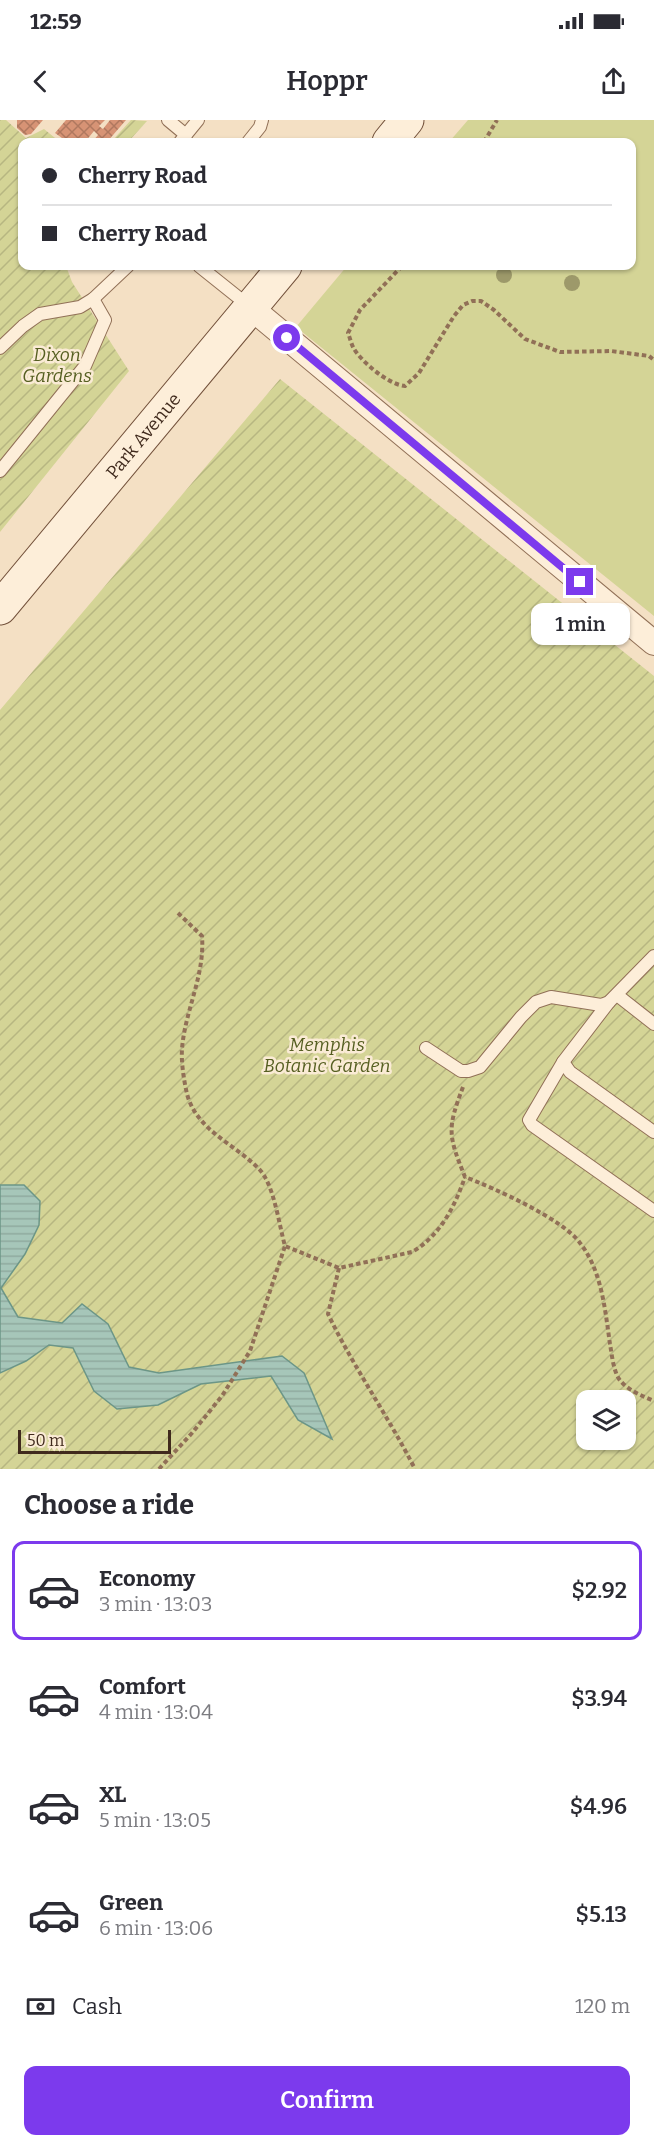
<!DOCTYPE html>
<meta charset="utf-8">
<style>
body{margin:0;font-family:Bitter,serif;background:#f7f7f7;color:#2b2b33;height:100vh;display:flex;flex-direction:column;font-size:22px;white-space:nowrap}
*{box-sizing:border-box;margin:0}
p{font-size:20px;color:#7c7c81}
.icon{flex:none;width:33px;height:33px;fill:none;stroke:currentColor;stroke-width:2;stroke-linecap:round;stroke-linejoin:round}
.map{position:relative;height:1349px;overflow:hidden}
.sheet{display:flex;flex-direction:column;background:#fff;flex:1}
.sheet>*{flex:none}
.guide{position:absolute;left:18px;top:18px;width:618px;height:132px;border-radius:12px;box-shadow:0 2px 4px #0004;display:grid;align-content:center;height:132px;padding:0 24px;background:#fff}
.controls{position:absolute;left:576px;top:1270px;display:grid;gap:12px}
.controls a{display:grid;place-items:center;width:60px;height:60px;border-radius:12px;background:#fff;box-shadow:0 2px 4px #0004;font-size:30px}
.scale{position:absolute;left:18px;bottom:15px;width:153px;box-sizing:border-box;padding-left:6px;border:3px solid #402a1d;border-top:0;font-size:16px;line-height:21px;white-space:nowrap;color:#402a1d;-webkit-text-stroke:4px #faebd5;paint-order:stroke}
.end{position:absolute;width:27px;height:27px;margin:-14px;border:8px solid #7c3aed;background:#fff;box-shadow:0 0 0 3px #fff}
.from{border-radius:50%}
.bubble{position:absolute;height:42px;border-radius:12px;background:#fff;box-shadow:0 2px 4px #0004;font-size:20px;font-weight:600;line-height:42px;text-align:center}
.guide b{display:flex;align-items:center;gap:21px;height:57px;font-size:22px}
.guide b+b{border-top:2px solid #e1e1e2}
.guide i{width:15px;height:15px;background:#2b2b33}
ul{padding:0;list-style:none}
li{display:flex;align-items:center;gap:18px;height:99px;margin:0 12px 9px;padding:0 12px;border:3px solid transparent;border-radius:12px}
li div{flex:1}
li b{display:block;font-size:22px}
li em{font-style:normal;font-weight:600}
li.current{border-color:#7c3aed}
li>.icon{width:54px;height:54px;stroke-width:1.5}
h2{padding:0 24px;font-size:27px;line-height:72px}
.pay{display:flex;align-items:center;gap:15px;height:66px;padding:0 24px;font-size:22px}
.pay p{margin-inline-start:auto}
.button{display:flex;gap:12px;margin-top:auto;padding:12px 24px}
.button a{flex:1;height:69px;border-radius:12px;background:#7c3aed;color:#fff;font-size:24px;font-weight:600;line-height:69px;text-align:center}
.status{display:flex;justify-content:space-between;align-items:center;height:42px;padding:0 30px;background:#fff;direction:ltr}
.status svg{height:16px;fill:currentColor}
header{display:flex;justify-content:space-between;align-items:center;height:78px;padding:0 24px;background:#fff;font-size:27px;font-weight:600}
.map>svg:first-child{display:block}
.grass{fill:#d4d496}
.garden{fill:url(#garden-furrows);fill-rule:evenodd}
.water{fill:url(#water-rules);stroke:#6c9687;stroke-width:1.5}
.building{fill:url(#building-cross-hatch)}
.lines{fill:none;stroke-linecap:round;stroke-linejoin:round}
.lane-casing{stroke:#917057;stroke-width:14}
.street-casing{stroke:#917057;stroke-width:26}
.secondary-casing{stroke:#73513b;stroke-width:35}
.path{stroke:#917057;stroke-width:4;stroke-dasharray:4.5 3;stroke-linecap:butt}
.lane{stroke:#fdeed9;stroke-width:12}
.street{stroke:#fdeed9;stroke-width:24}
.secondary{stroke:#fdeed9;stroke-width:33}
.tree{fill:#9d996a}
.route{stroke:#7c3aed;stroke-width:8}
.labels{text-anchor:middle;stroke-width:5;stroke-linejoin:round;paint-order:stroke}
.park-label{font-size:18px;font-style:italic;fill:#565f21;stroke:#faebd5}
.street-label{font-size:18px;fill:#402a1d;stroke:#faebd5}
</style>
<div class="status"><b>12:59</b><svg viewBox="0 0 49 12"><path d="M0 12V9h3v3zM5 12V6h3v6zM10 12V3h3v9zM15 12V0h3v12zM26 1h20v11H26zM47 4h2v5h-2z"/></svg></div>
<header><svg class="icon" aria-label="back" viewBox="0 0 24 24"><path d="M15 5l-7 7 7 7"/></svg>Hoppr<svg class="icon" aria-label="share" viewBox="0 0 24 24"><path d="M12 15V3M7 8l5-5 5 5M5 13v7h14v-7"/></svg></header>
<div class="map">
<svg width="654" height="1349" viewBox="0 0 654 1349">
<defs>
<pattern id="garden-furrows" width="10" height="10" patternUnits="userSpaceOnUse" patternTransform="scale(1.5)"><rect width="10" height="10" fill="#d4d496"/><path d="M-1 1l2-2M0 10L10 0M9 11l2-2" fill="none" stroke="#b7b681"/></pattern>
<pattern id="water-rules" width="6" height="5" patternUnits="userSpaceOnUse" patternTransform="scale(1.5)"><rect width="6" height="5" fill="#a6c6b9"/><path d="M0 2.5h6" fill="none" stroke="#90aa9f"/></pattern>
<pattern id="building-cross-hatch" width="8" height="8" patternUnits="userSpaceOnUse" patternTransform="scale(1.5)"><rect width="8" height="8" fill="#d79375"/><path d="M0 0l8 8M0 8l8-8" fill="none" stroke="#b0785f"/></pattern>
</defs>
<rect width="100%" height="100%" fill="#f4e0c4"/>
<!-- grass -->
<path class="grass" d="M468,0h186v496l-358,-289 51,-61h285v-124h-183z"/>
<!-- garden -->
<g class="garden">
<path d="M0,0h6l20,18 18,-9 16,13h-38v124h44l6,16 57,89 -129,161z"/>
<path d="M131,0l16,1 -19,21h-17z"/>
<path d="M280,259l374,297v793h-654v-759zM586,1281h40v39h-40z"/>
</g>
<!-- water -->
<path class="water" d="M0,1065h24l16,16 -1,24 -14,29 -24,34 17,29 44,6 20,-19 26,20 21,43 30,6 123,-17 22,17 28,66 -34,-19 -27,-44 -70,8 -43,21 -41,4 -23,-18 -21,-43 -24,-3 -23,16 -26,12z"/>
<!-- building -->
<g class="building">
<path d="M17,0h26l-12,14 -6,1 -8,-7z"/>
<path d="M66,0h39l-6,6 4,3 7,-9h16l-19,22h-15l6,-7 -4,-4 -9,11h-22l-1,-4 -7,-5z"/>
</g>
<g class="lines">
<!-- lane casing -->
<g class="lane-casing">
<g id="lane">
<path d="M168,0l18,15"/>
<path d="M180,22l18,-22"/>
<path d="M248,22l12,-15 2,-7"/>
<path d="M199,146l50,40"/>
<path d="M0,228l23,-22 17,-12 40,-7 13,-8 35,-33"/>
<path d="M0,351l85,-105 20,-46 -12,-21"/>
<path d="M617,875l37,29"/>
<path d="M609,882l-46,60 -34,58 3,5 122,86"/>
<path d="M426,928l35,23h7l12,-4 41,-50 15,-15 15,-5 50,8 8,-3 45,-46"/>
<path d="M563,942l7,10 84,60"/>
</g>
</g>
<!-- street casing -->
<g class="street-casing">
<path id="street" d="M250,187l404,336"/>
</g>
<!-- secondary casing -->
<g class="secondary-casing">
<g id="secondary">
<path d="M389,22l18,-22"/>
<path id="s1" d="M0,488l285,-342"/>
</g>
</g>
<!-- path -->
<g class="path">
<path d="M484,22l13,-22"/>
<path d="M402,146l-42,44 -12,23c2,5 3,10 5,14 7,14 36,38 52,39l14,-13 35,-57 9,-11 9,-4h9l13,9 31,29 35,13 51,-1 38,5 5,4"/>
<path d="M178,793l24,23c3,40 -17,74 -20,113 -1,13 2,32 5,45 10,37 48,50 72,75 15,15 20,56 26,77l54,22 73,-16c28,-16 43,-46 53,-75"/>
<path d="M463,967c-16,42 -15,48 2,90 29,11 98,42 115,66 22,28 25,67 30,101 2,11 3,25 9,35 8,11 23,17 35,22"/>
<path d="M339,1148l-11,46c26,54 60,102 87,155"/>
<path d="M159,1349l33,-36 30,-37 28,-45 35,-105"/>
</g>
<!-- lane -->
<use href="#lane" class="lane"/>
<!-- street -->
<use href="#street" class="street"/>
<!-- secondary -->
<use href="#secondary" class="secondary"/>
</g>
<!-- trees -->
<g class="tree">
<circle cx="504" cy="155" r="8"/>
<circle cx="572" cy="163" r="8"/>
</g>
<g class="lines">
<!-- route -->
<path class="route" d="M287,218l293,244"/>
</g>
<g class="labels">
<!-- park labels -->
<g class="park-label">
<text x="57" y="241">Dixon<tspan x="57" dy="21">Gardens</tspan></text>
<text x="327" y="931">Memphis<tspan x="327" dy="21">Botanic Garden</tspan></text>
</g>
<!-- street labels -->
<g class="street-label">
<text dy="6" stroke="none"><textPath href="#s1" startOffset="224">Park Avenue</textPath></text>
</g>
</g>
</svg>
<div class="controls">
<a><svg class="icon" aria-label="layers" viewBox="0 0 24 24"><path d="M12 4l9 5-9 5-9-5zM3 14l9 5 9-5"/></svg></a>
</div>
<div class="scale">50 m</div>
<i class="end from" style="left:287px;top:218px"></i>
<i class="end" style="left:580px;top:462px"></i>
<div class="bubble" style="left:531px;top:483px;width:99px">1 min</div>
<div class="guide">
<b><i class="from"></i>Cherry Road</b>
<b><i></i>Cherry Road</b>
</div>
</div>
<section class="sheet">
<h2>Choose a ride</h2>
<ul>
<li class="current"><svg class="icon" aria-label="car" viewBox="0 0 24 24"><path d="M5 17H2v-5l4-1 3-4h7l3 4 3 1v5h-3M9 17h6M6 11h13"/><circle cx="7" cy="17" r="2"/><circle cx="17" cy="17" r="2"/></svg><div><b>Economy</b><p>3 min · 13:03</p></div><em>$2.92</em></li>
<li><svg class="icon" aria-label="car" viewBox="0 0 24 24"><path d="M5 17H2v-5l4-1 3-4h7l3 4 3 1v5h-3M9 17h6M6 11h13"/><circle cx="7" cy="17" r="2"/><circle cx="17" cy="17" r="2"/></svg><div><b>Comfort</b><p>4 min · 13:04</p></div><em>$3.94</em></li>
<li><svg class="icon" aria-label="car" viewBox="0 0 24 24"><path d="M5 17H2v-5l4-1 3-4h7l3 4 3 1v5h-3M9 17h6M6 11h13"/><circle cx="7" cy="17" r="2"/><circle cx="17" cy="17" r="2"/></svg><div><b>XL</b><p>5 min · 13:05</p></div><em>$4.96</em></li>
<li><svg class="icon" aria-label="car" viewBox="0 0 24 24"><path d="M5 17H2v-5l4-1 3-4h7l3 4 3 1v5h-3M9 17h6M6 11h13"/><circle cx="7" cy="17" r="2"/><circle cx="17" cy="17" r="2"/></svg><div><b>Green</b><p>6 min · 13:06</p></div><em>$5.13</em></li>
</ul>
<div class="pay"><svg class="icon" aria-label="cash" viewBox="0 0 24 24"><path d="M3 7h18v10H3z"/><circle cx="12" cy="12" r="2"/></svg>Cash<p>120 m</p></div>
<div class="button"><a>Confirm</a></div>
</section>
